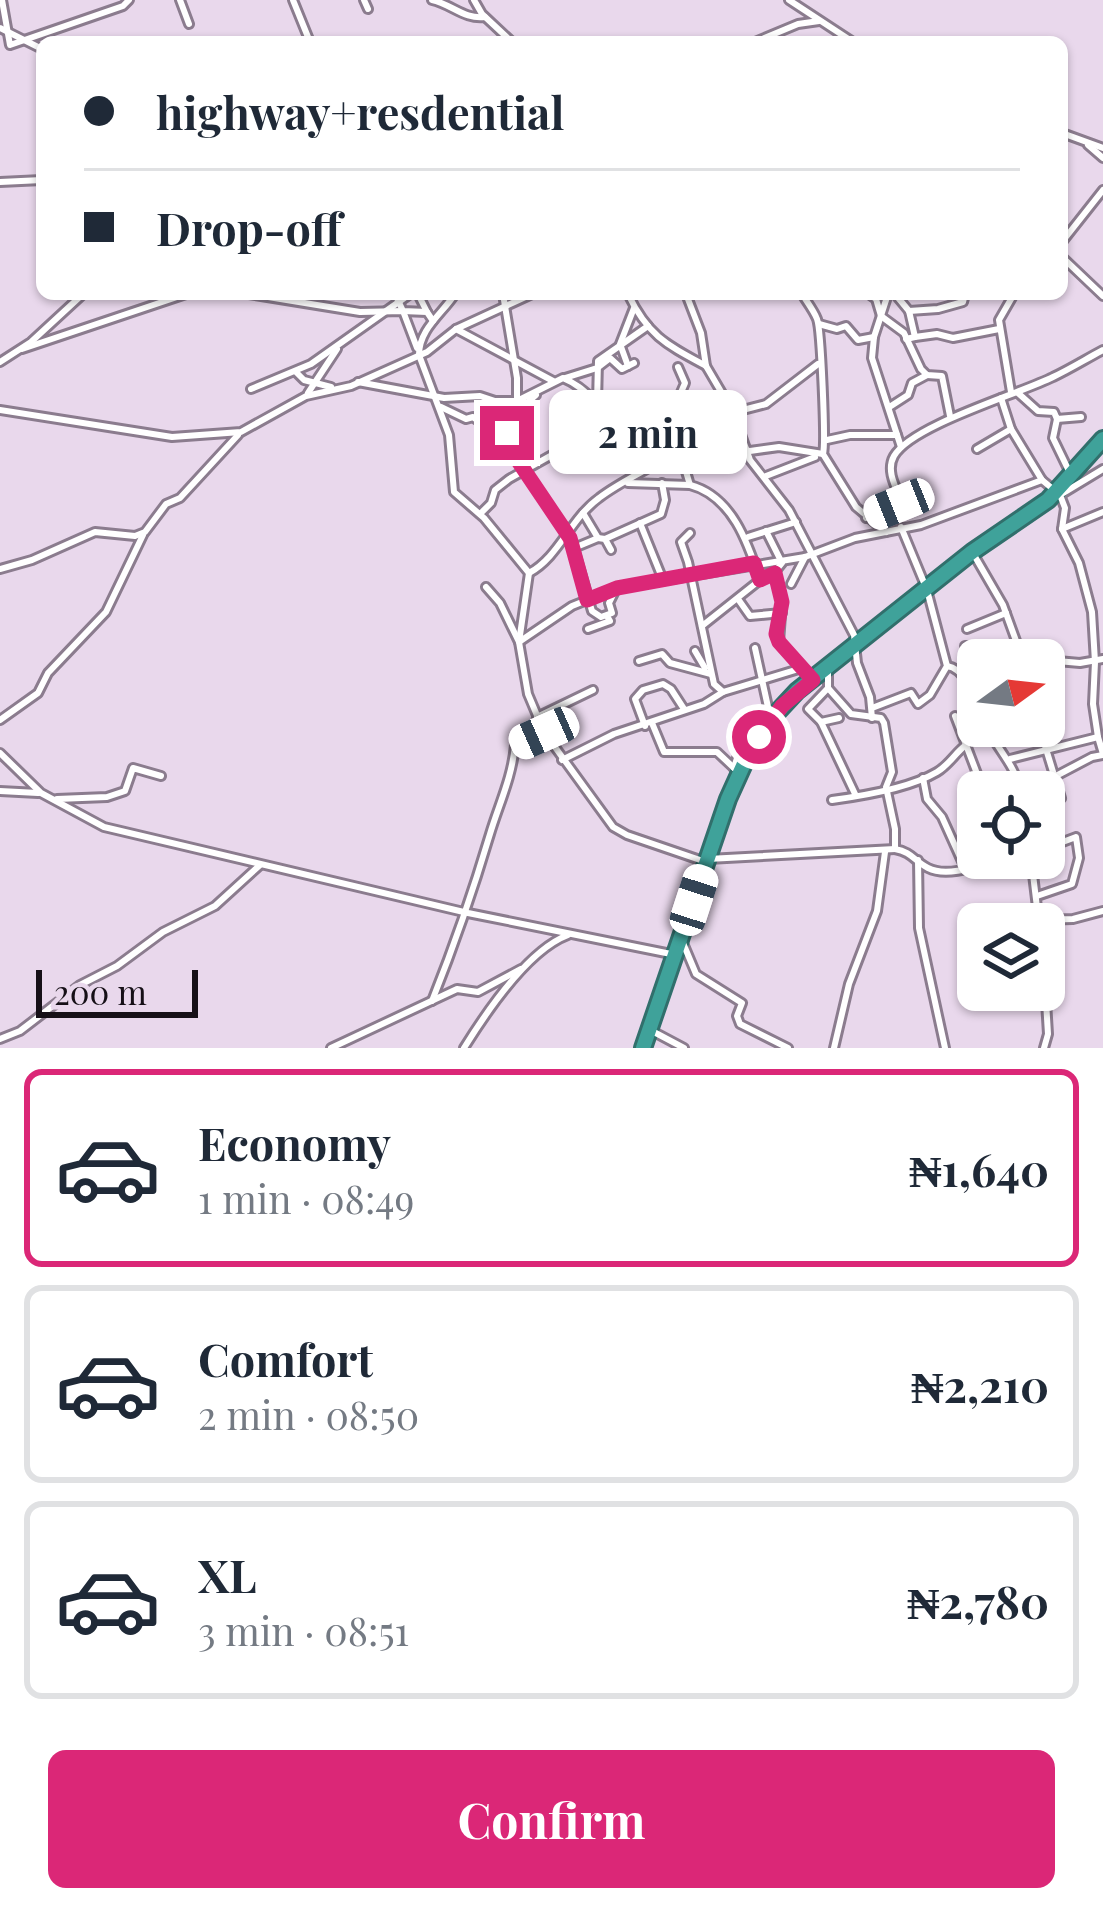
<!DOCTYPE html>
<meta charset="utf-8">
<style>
body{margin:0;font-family:"Playfair Display",serif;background:#f2f2f3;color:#1f2937;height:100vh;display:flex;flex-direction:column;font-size:45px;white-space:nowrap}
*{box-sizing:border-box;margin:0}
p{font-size:39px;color:#747a83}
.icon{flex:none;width:66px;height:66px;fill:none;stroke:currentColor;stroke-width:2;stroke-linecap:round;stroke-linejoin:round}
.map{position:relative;height:1048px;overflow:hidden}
.sheet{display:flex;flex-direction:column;background:#fff;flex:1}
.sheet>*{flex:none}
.hud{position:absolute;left:36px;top:36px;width:1032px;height:264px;border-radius:18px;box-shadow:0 3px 9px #0004;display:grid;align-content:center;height:264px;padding:0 48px;background:#fff}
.needle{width:78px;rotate:75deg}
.buttons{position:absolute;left:957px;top:639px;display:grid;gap:24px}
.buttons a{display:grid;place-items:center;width:108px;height:108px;border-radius:18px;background:#fff;box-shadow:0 3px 9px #0004;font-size:60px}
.scale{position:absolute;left:36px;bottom:30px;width:162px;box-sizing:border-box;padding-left:12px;border:6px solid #161017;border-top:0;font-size:33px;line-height:42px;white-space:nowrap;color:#161017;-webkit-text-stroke:9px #e9d8ec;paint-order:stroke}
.end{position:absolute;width:54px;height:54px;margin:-27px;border:15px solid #db2777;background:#fff;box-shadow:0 0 0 6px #fff}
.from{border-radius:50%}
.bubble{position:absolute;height:84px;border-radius:18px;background:#fff;box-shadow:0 3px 9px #0004;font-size:39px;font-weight:700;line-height:84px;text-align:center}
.car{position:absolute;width:36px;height:72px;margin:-36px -18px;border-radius:15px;box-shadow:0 0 9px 3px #0007;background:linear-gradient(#fff 24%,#345 0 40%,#fff 0 76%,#345 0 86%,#fff 0)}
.hud b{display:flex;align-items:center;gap:42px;height:114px;font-size:45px}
.hud b+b{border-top:3px solid #e0e1e3}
.hud i{width:30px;height:30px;background:#1f2937}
ul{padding:21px 0 0;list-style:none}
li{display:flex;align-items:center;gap:36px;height:198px;margin:0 24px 18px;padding:0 24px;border:6px solid #e0e1e3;border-radius:18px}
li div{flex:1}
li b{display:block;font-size:45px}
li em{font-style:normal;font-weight:700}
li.on{border-color:#db2777}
li>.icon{width:108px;height:108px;stroke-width:1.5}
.action{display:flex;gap:24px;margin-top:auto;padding:24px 48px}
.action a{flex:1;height:138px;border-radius:18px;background:#db2777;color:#fff;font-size:48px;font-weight:700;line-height:138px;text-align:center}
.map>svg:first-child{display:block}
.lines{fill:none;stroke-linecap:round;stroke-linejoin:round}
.street-casing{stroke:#8b7c8e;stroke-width:12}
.highway-casing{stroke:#316f6c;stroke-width:20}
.street{stroke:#fff;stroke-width:6}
.highway{stroke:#3fa29a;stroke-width:14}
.route{stroke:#db2777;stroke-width:15}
</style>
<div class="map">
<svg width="1103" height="1048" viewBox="0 0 1103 1048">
<rect width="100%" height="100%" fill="#e9d8ec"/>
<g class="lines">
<!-- street casing -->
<g class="street-casing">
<g id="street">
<path d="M2,0l8,45 113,-39 6,-6"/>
<path d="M180,0l9,24"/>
<path d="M293,0l17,42"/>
<path d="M364,0l4,9"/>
<path d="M432,0c19,4 33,20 53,17"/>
<path d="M474,0l8,14 30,28"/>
<path d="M789,0l64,42"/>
<path d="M0,28l42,21"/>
<path d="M239,42h12"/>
<path d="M700,42h8"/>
<path d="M755,42l43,-18 21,-3"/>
<path d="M1062,133l41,15"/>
<path d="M1088,145l15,13"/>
<path d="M0,182l42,-2"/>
<path d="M1062,242l41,-52"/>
<path d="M1062,257l41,39"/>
<path d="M249,294l111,18 43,-1 14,37"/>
<path d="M395,294l8,17 24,1 6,9"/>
<path d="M418,294l9,18"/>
<path d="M455,294c-13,20 -36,35 -36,61l30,80 5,57 30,26 45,55 -10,69 9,52 16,38 69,95 14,8 76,26"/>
<path d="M503,294l14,84v23"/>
<path d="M628,294c20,42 39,51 78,72"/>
<path d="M686,294l15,39 5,33 27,46 17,48 39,50 65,125 3,28 13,34 2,21"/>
<path d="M802,294c5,8 12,17 15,25 4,10 9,124 6,135l33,53 30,25"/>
<path d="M869,294l7,5 5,17 23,17 17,36 6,6 15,1 8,40"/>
<path d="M888,294l-14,43 -2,21 29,89"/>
<path d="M895,294l14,17 6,26 -9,2"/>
<path d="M909,311l29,-2 25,-7 2,-8"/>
<path d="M819,324l18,5 9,-3 12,14 16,-3"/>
<path d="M456,329l97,52"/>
<path d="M915,337l22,-3 16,4 46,-9"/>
<path d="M22,349l164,-55"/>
<path d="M0,362l31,-20 52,-48"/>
<path d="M628,366l-8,-22 14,-36"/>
<path d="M678,367l7,16 -9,21 18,50"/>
<path d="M296,372l8,8 27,7"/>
<path d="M565,378l32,-10 13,-10 12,11 12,-6"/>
<path d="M358,382l86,16 36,-2 15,5h22l46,-23c19,8 26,19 41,30 23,16 47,28 68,46l47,-7 31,4 29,-4 44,7"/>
<path d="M251,389l60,-25 99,-70"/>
<path d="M1011,392l-12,-72 15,-26"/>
<path d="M308,393l29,-44"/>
<path d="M1018,393l20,18 16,1 3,7 24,-2"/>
<path d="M1001,398l10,31 31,51 18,15 5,13 -3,21 17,34 13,49 3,50 -2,42 5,33"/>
<path d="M891,406l17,-11 4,-12 15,-8"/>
<path d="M441,407l25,12 7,-2 20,15 43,-37"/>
<path d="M0,410l172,27 69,-5 65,-36 45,-10 76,-34 29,-23 76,-35"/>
<path d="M735,412l31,-8 52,-40"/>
<path d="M1057,419l-4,19 16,33"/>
<path d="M508,420l2,29 62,93 20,69 9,6 11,-4 -3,-10 6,-12"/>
<path d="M827,440l23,-5h47"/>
<path d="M977,449l34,-20"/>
<path d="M559,451c16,0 25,11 40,8"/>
<path d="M766,476l49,-19"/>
<path d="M628,483l62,2"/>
<path d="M1060,495l43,-26"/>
<path d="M583,513l15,25 7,1 6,11"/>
<path d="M480,514l11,-11 4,-13 14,-11 50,-28 38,-48 1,-42 50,-35"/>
<path d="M866,518l35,-18c-6,-14 -15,-30 -7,-44 18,-31 125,-62 159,-79 17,-8 33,-18 50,-27"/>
<path d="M640,523l23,57"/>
<path d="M1062,529l41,-17"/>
<path d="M766,531l16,32 -8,10"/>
<path d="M690,533l-9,9 7,20 26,122 9,8 79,-24"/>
<path d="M748,537l48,-15"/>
<path d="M605,539l56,-25 4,-14 -3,-17"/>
<path d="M574,548l24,-10"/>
<path d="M974,555l29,50 20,55"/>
<path d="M0,569l32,-9 63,-28 40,4 10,-4 21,-28 14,-6 58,-63"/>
<path d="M529,573c30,-16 41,-54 70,-75 22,-17 49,-28 73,-44l12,11 6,20c42,11 58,58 70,95l14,-7 8,29 -3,40 33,36"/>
<path d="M791,584l14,-27"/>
<path d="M486,587l14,16 19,39 53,-36 45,-18 188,-31 50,-19 66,-13 121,-45"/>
<path d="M738,599l12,17 32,-3"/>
<path d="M702,626l58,-46"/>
<path d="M588,629l22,-8 -3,-5"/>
<path d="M967,629l39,-16"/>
<path d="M965,646l56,3"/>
<path d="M695,651l10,17"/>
<path d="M1023,658l57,5 23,-4"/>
<path d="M639,661l23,-7 8,9 41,11"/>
<path d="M947,666c16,2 27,26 31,43"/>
<path d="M828,670v18l23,26 30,4 3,5 8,49 -6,15 9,42v20c17,3 19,12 33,19 21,11 57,-5 78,-10"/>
<path d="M828,688l-20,21 13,13 35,74"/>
<path d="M872,708l39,-15 7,11 12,-9 17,-29 -20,-76 -26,-63"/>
<path d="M955,716l29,76"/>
<path d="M537,717l56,-27"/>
<path d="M0,720l38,-27 10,-20 58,-61 37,-77"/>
<path d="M821,722l18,-4"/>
<path d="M652,723l12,29h53l17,16"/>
<path d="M645,726l-10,-27 8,-9 20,-6 8,5 13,20"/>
<path d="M986,726c12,24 29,39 35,66"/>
<path d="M1039,726l22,72 -17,9"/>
<path d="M0,753l41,40 63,34 364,86 203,41"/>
<path d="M1010,759l88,-22 5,17"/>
<path d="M562,760l52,-26 90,-30 19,-12"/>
<path d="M738,770l-4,-2 6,-20 28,-41 -13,-59"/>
<path d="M1054,777l38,-20 11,-2"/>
<path d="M923,778l4,21 15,18 23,51"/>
<path d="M0,791l38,2"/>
<path d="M57,799l50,-2 18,-6 8,-23 28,8"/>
<path d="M832,800c30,-4 78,-12 105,-28 12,-7 18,-19 29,-27"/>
<path d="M966,827l12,-4"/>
<path d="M1031,858l8,66"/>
<path d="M708,859l187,-10"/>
<path d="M918,860l1,68 26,120"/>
<path d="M1037,896l35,-12 7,-26 -3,-21 -32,12"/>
<path d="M1038,920l35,-1 30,-8"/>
<path d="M683,943l13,31 46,29 -5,13 3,8 48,24"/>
<path d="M1044,969l4,65 -4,14"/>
<path d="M432,1001c22,-55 41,-110 58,-167 9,-30 22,-56 25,-89l29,-13"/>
<path d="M652,1031l32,17"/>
<path d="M0,1039l20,-8 60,-46 37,-19 46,-34 52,-26 45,-41"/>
<path d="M331,1048l126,-59 21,3 43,-23"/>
<path d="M464,1048c23,-37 64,-98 104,-113"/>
<path d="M834,1048l15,-64 28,-73 8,-59"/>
</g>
</g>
<!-- highway casing -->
<g class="highway-casing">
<path id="highway" d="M643,1048l85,-249 19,-42 23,-37 27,-29 175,-139 76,-52 55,-61"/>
</g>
<!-- street -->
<use href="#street" class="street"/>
<!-- highway -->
<use href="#highway" class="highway"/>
</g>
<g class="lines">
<!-- route -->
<path class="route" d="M507,433l3,16 60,89 17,62 30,-12 137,-25 6,17 15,-7 7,29 -6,32 3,8 34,38 -31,26 -23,31"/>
</g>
</svg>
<div class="buttons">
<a><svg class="needle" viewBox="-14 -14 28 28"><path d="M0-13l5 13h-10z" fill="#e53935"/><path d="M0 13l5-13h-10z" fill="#747a83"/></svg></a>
<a><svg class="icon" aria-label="locate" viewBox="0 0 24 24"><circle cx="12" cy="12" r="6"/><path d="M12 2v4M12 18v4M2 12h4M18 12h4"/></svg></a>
<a><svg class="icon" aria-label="layers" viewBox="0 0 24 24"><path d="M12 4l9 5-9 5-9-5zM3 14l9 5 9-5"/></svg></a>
</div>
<div class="scale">200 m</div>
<i class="end from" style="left:759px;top:737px"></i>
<i class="end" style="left:507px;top:433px"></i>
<div class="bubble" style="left:549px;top:390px;width:198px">2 min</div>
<i class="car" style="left:899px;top:504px;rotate:248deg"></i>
<i class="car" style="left:544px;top:733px;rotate:246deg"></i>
<i class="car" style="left:694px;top:900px;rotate:18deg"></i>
<div class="hud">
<b><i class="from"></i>highway+resdential</b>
<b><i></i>Drop-off</b>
</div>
</div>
<section class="sheet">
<ul>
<li class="on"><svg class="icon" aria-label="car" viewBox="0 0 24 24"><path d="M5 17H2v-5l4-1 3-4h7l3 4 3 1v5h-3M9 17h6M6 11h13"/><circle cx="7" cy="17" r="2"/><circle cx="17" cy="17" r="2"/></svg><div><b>Economy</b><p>1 min · 08:49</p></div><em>₦1,640</em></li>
<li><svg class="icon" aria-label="car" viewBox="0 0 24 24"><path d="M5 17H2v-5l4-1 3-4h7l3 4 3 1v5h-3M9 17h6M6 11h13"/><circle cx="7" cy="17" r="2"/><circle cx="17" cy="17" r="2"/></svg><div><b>Comfort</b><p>2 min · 08:50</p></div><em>₦2,210</em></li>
<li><svg class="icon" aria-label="car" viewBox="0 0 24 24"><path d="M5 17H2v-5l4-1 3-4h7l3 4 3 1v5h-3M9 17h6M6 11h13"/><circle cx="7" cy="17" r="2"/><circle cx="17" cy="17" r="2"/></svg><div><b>XL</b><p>3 min · 08:51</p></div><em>₦2,780</em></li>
</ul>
<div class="action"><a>Confirm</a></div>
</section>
